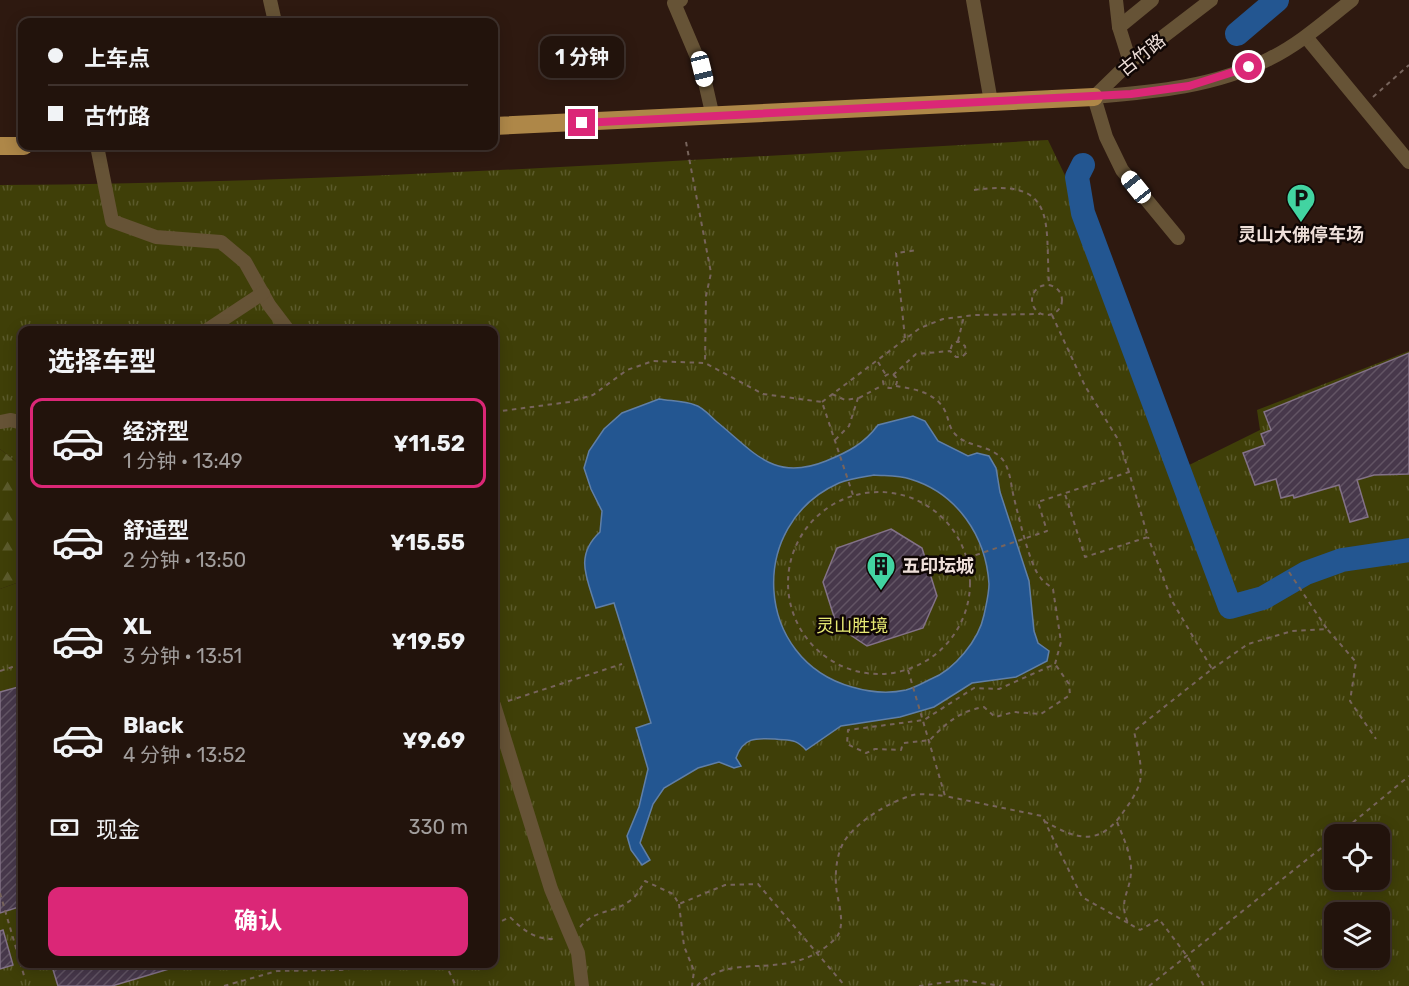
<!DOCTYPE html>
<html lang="zh">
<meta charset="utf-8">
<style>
body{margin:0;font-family:Rubik,"Noto Sans SC",sans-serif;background:#2e201a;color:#f1f3f6;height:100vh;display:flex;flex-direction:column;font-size:22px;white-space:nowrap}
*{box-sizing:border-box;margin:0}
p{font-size:20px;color:#a29e9d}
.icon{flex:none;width:33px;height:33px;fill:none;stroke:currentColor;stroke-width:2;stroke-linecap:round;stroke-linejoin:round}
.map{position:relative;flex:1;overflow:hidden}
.drawer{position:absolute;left:18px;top:326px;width:480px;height:642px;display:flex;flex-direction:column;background:#22130c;border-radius:12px;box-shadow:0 3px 15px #0003,0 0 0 2px #3f322d}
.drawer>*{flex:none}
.hud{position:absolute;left:18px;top:18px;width:480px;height:132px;border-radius:12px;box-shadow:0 3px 15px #0003,0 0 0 2px #3f322d;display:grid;align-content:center;height:132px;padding:0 30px;background:#22130c}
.fabs{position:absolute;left:1324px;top:824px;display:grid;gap:12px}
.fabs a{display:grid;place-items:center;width:66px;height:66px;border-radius:12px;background:#22130c;box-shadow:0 3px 15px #0003,0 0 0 2px #3f322d;font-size:30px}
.end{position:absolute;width:27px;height:27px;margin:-14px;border:8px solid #db2777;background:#fff;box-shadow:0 0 0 3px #fff}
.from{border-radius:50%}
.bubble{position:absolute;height:42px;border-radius:12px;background:#22130c;box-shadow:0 3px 15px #0003,0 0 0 2px #3f322d;font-size:20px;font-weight:700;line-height:42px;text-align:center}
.car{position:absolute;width:18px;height:36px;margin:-18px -9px;border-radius:8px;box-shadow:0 0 4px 2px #0007;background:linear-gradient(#fff 24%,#345 0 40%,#fff 0 76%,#345 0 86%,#fff 0)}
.hud b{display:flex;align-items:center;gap:21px;height:57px;font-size:22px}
.hud b+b{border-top:2px solid #3f322d}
.hud i{width:15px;height:15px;background:#f1f3f6}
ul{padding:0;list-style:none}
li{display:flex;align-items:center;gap:18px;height:90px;margin:0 12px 9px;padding:0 18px;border:3px solid transparent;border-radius:12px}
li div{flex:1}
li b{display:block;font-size:22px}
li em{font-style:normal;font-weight:700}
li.on{border-color:#db2777}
li>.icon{width:54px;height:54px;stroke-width:1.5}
h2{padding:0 30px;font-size:27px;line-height:72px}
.pay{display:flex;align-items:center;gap:15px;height:66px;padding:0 30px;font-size:22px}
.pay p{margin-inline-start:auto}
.primary-button{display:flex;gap:12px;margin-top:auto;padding:12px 30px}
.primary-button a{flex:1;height:69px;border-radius:12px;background:#db2777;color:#fff;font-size:24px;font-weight:700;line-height:69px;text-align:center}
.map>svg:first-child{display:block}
.forest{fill:url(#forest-firs)}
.park{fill:url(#park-tufts);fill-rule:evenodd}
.water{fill:#235691;stroke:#607fa7;stroke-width:1.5;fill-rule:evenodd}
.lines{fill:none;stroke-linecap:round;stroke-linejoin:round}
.river{stroke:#235691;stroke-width:24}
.building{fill:url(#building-hatch);stroke:#837287;stroke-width:1.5}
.path{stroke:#77645c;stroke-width:2;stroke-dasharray:4.5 4.5;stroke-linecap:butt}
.minor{stroke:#665336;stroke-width:14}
.major{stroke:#ae8748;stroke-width:18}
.route{stroke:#db2777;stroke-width:8}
.labels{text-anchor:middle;stroke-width:5;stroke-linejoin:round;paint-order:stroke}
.street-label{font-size:18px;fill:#eedfd9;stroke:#0f0604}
.poi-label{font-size:18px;font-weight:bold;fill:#eedfd9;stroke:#0f0604}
.park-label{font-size:18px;fill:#e6e873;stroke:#0f0604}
</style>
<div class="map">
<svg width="1409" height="986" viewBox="0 0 1409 986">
<defs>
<pattern id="forest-firs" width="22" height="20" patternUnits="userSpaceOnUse" patternTransform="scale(1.5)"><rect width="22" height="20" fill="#3f3f08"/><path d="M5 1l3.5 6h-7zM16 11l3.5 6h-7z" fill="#5b5a2b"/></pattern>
<pattern id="park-tufts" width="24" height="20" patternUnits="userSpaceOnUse" patternTransform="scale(1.5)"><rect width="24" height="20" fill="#3f3f08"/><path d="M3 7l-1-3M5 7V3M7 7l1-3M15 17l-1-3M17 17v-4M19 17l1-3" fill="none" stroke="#5b5a2b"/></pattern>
<pattern id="building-hatch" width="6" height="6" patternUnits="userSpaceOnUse" patternTransform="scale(1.5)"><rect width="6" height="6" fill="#47384b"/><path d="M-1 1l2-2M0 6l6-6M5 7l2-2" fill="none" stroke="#625464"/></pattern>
</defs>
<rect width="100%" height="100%" fill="#2e1910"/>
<!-- forest -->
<path class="forest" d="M0,449l22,17v115l-22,8z"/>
<!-- park -->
<path class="park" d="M1048,140l25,52 104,279 83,-41 -3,-20 152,-59v635h-1409v-397l22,-8v382h472v-633h-472v136l-22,-17v-264c349,-2 699,-26 1048,-45zM1335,834h45v45h-45zM1335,912h45v45h-45z"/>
<!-- water -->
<path class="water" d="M659,399c11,2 26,2 36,6 8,2 16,12 22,17 38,31 57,60 109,39 22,-9 38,-17 52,-36l35,-9 12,5 13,20 30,15 9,-3 12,3 7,12 4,24 29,89 5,50 4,12 11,8 -2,10 -31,16 -44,6 -38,24 -34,10 -59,9 -35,24c-11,-12 -16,-9 -31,-11 -19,-1 -32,-2 -39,19l5,8 -7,2 -15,-6 -21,6 -34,20 -11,16 -13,39 10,17 -8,5 -11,-15 -4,-14 12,-29 9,-38 -12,-41 15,-5 -37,-120 -18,5c-9,-30 -22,-52 4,-76l2,-21 -11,-22 -7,-21 5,-17 15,-22 18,-16zM874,475c11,1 25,0 36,4 47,14 76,57 79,105 0,10 -3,21 -5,31 -5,25 -30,55 -53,64 -8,4 -17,9 -25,11 -18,4 -37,2 -54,-3 -98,-27 -106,-163 -13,-204 10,-4 24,-6 35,-8z"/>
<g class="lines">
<!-- river -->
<g class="river">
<path d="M1237,34l40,-34"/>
<path d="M1083,165l-6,12 6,36 147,394 33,-9 43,-25 36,-13 67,-10"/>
</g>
</g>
<!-- building -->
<g class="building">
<path d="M1409,353v121l-35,1 -17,5 11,37 -18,5 -11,-37 -45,13 -1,-3 -12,3 -5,-19 -21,6 -12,-32 22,-8 -4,-11 10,-4 -7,-18z"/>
<path d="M891,529l31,19 15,48 -14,32 -56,18 -30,-20 -14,-44 14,-34z"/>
<path d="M22,686v220l-22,7v-221z"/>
<path d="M3,930l10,35 -13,4v-38z"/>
<path d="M51,963h127l1,3 -67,20h-54z"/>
</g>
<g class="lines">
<!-- path -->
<g class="path">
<path d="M1373,97l36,-32"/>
<path d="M686,142l25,131 -5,23 -1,67"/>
<path d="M974,190c84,-12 71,31 75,94"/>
<circle cx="1047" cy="300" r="15"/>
<path d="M1052,315l33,71 34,55 10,31"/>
<path d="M905,338l-9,-85 22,-3"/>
<path d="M958,341l6,-25"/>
<path d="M878,362l8,13"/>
<circle cx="890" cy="381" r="7"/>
<path d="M893,375l23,-21 34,-3 6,6h6l4,-4 -1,-7 -7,-5 -6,4 -2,6"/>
<path d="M896,386c18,3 38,6 48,23 5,9 4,17 11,25 12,14 39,10 50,29 6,12 6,23 9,35 4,16 16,68 26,79 3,5 9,8 13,12l8,53 -6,22 -56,25 -25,-1 -50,32 -76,10 -1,14 19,9 9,-4 26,1 2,-7 27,-3c16,-17 30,-29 54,-33l11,10 19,-5 27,2 29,-19 -1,-11 -14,-20"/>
<path d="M832,394l13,6 13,-2 -9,28 -14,14"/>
<path d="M859,398l24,-13"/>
<path d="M822,402l98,-74 23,-9 32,-4 65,-1"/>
<path d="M494,412l75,-10 24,-7 34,-25 26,-9 52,2 58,31 59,8 31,93"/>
<circle cx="879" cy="583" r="91"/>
<path d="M967,558l80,-27 -9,-29 91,-30 19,65 -63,20 -20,-63"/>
<path d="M1289,572l38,57"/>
<path d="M1212,669l36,-25 44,-13 35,-2 29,33 -6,39 26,38"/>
<path d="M908,670l37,126 97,20 40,81 46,26"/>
<path d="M0,671l22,-7"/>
<path d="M508,701l114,-37"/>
<path d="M1044,821c33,19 56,26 80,-10 6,-8 13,-19 16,-29 3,-16 -3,-36 -6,-51l78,-62 -40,-68 -24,-64"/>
<path d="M1117,822c6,15 15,33 14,50 -1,21 -13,28 -3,51l12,7 19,-11 28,37 17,30"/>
<path d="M1339,834l70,-58"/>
<path d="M0,893l25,86"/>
<path d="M679,904l5,42 10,25 -2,15"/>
<path d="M494,925l16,-8c14,14 25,23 47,22"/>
<path d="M580,927c17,-19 31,-12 51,-27 6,-4 10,-13 14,-19l28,13 6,10 46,-19 33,-1 87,102"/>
<path d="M275,963l2,8"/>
<path d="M445,963l11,23"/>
<path d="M224,986l53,-15 63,-1 72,-7"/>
<path d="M697,986c36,-38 91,0 139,-48 11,-14 1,-37 0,-53 -1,-14 1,-33 9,-45 14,-20 44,-38 68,-45 9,-2 22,0 32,1"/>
<path d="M919,986l43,-6 39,6"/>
<path d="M1149,986l186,-149"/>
</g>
<!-- minor -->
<g class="minor">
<path d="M270,0l5,22"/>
<path d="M681,0l-7,3 28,66 11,48"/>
<path d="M973,0l18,102"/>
<path d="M1116,0l3,27"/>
<path d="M1306,37l103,125"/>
<path d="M1130,62l-11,-35 33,-27"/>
<path d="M1094,97c59,-5 121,-10 175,-38 31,-15 56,-38 83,-59"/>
<path d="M1094,97l12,40 16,33 56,68"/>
<path d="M1094,97l36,-35 81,-62"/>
<path d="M97,146l15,75 44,16 65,5 24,20 24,43 19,25"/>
<path d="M207,330l56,-37"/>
<path d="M0,422l11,-2 11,3"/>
<path d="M494,705l57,184 27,64 4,33"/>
</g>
<!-- major -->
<g class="major">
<path d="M494,126l600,-29"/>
<path d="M0,146h24"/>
</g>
</g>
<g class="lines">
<!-- route -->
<path class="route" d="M582,123l549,-29 58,-8 60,-19"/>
</g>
<!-- icons -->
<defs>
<g id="parking-pin" transform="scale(1.5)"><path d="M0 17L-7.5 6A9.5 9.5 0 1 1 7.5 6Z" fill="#42d4a1" stroke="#0f0604"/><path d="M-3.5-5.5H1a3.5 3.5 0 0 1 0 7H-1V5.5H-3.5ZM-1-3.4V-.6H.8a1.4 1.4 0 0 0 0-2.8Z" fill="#111"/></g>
<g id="building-pin" transform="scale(1.5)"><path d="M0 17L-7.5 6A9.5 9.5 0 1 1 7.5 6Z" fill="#42d4a1" stroke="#0f0604"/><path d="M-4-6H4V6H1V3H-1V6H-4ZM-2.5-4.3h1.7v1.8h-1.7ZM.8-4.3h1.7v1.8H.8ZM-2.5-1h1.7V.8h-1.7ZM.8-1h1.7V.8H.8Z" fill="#111"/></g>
</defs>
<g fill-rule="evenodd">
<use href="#parking-pin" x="1301" y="198"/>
<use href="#building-pin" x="881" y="566"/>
</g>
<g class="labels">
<!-- street labels -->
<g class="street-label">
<text transform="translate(1142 55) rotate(-39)" y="6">古竹路</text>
</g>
<!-- poi labels -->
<g class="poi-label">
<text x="1301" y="241">灵山大佛停车场</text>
<text x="902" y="572" text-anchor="start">五印坛城</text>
</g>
<!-- park labels -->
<g class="park-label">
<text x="852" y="632">灵山胜境</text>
</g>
</g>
</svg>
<div class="fabs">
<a><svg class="icon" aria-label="locate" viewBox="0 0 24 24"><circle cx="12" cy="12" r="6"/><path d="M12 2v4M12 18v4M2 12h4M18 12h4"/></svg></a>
<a><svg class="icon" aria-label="layers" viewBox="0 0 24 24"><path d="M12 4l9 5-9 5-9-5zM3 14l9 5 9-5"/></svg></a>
</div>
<i class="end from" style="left:1249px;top:67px"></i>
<i class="end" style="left:582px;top:123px"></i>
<div class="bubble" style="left:540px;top:36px;width:84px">1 分钟</div>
<i class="car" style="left:702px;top:69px;rotate:166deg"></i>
<i class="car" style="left:1136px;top:187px;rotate:321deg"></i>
<div class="hud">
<b><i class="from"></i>上车点</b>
<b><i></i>古竹路</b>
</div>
<section class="drawer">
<h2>选择车型</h2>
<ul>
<li class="on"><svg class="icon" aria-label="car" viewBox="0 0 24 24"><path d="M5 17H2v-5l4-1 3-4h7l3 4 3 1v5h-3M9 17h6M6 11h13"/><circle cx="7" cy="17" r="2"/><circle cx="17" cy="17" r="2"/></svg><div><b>经济型</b><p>1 分钟 · 13:49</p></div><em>¥11.52</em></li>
<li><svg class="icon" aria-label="car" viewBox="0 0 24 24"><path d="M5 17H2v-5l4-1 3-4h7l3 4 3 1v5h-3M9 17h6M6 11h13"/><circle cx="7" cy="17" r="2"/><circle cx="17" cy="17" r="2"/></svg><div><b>舒适型</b><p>2 分钟 · 13:50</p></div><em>¥15.55</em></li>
<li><svg class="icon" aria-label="car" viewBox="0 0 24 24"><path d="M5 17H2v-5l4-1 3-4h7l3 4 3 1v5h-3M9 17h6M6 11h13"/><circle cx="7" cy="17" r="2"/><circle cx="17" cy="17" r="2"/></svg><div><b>XL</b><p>3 分钟 · 13:51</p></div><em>¥19.59</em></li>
<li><svg class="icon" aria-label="car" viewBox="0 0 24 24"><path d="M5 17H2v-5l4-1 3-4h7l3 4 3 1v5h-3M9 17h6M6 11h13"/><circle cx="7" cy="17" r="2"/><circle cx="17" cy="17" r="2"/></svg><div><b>Black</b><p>4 分钟 · 13:52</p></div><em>¥9.69</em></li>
</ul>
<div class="pay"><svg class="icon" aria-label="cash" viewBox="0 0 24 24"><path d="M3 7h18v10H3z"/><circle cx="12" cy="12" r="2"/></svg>现金<p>330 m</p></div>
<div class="primary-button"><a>确认</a></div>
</section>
</div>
